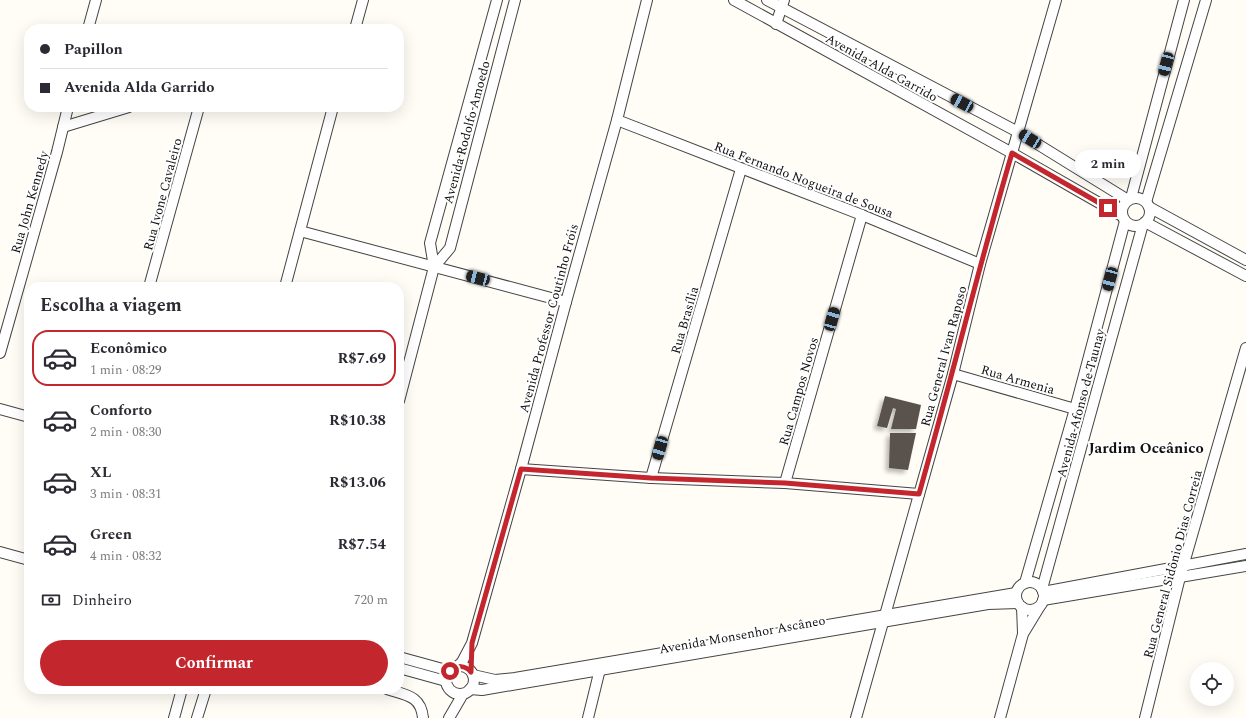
<!DOCTYPE html>
<html lang="pt">
<meta charset="utf-8">
<style>
body{margin:0;font-family:Spectral,serif;background:#f2f2f3;color:#2b2b33;height:100vh;display:flex;flex-direction:column;font-size:15px;white-space:nowrap}
*{box-sizing:border-box;margin:0}
p{font-size:13px;color:#7c7c81}
.icon{flex:none;width:22px;height:22px;fill:none;stroke:currentColor;stroke-width:2;stroke-linecap:round;stroke-linejoin:round}
.map{position:relative;flex:1;overflow:hidden}
.drawer{position:absolute;left:24px;top:282px;width:380px;height:412px;display:flex;flex-direction:column;background:#fff;border-radius:16px;box-shadow:0 4px 16px #0002}
.drawer>*{flex:none}
.top-card{position:absolute;left:24px;top:24px;width:380px;height:88px;border-radius:16px;box-shadow:0 4px 16px #0002;display:grid;align-content:center;height:88px;padding:0 16px;background:#fff}
.buttons{position:absolute;left:1190px;top:662px;display:grid;gap:8px}
.buttons a{display:grid;place-items:center;width:44px;height:44px;border-radius:50%;background:#fff;box-shadow:0 4px 16px #0002;font-size:20px}
.end{position:absolute;width:18px;height:18px;margin:-9px;border:5px solid #c4262e;background:#fff;box-shadow:0 0 0 2px #fff}
.from{border-radius:50%}
.bubble{position:absolute;height:28px;border-radius:14px;background:#fff;box-shadow:0 4px 16px #0002;font-size:13px;font-weight:700;line-height:28px;text-align:center}
.car{position:absolute;width:12px;height:24px;margin:-12px -6px;border-radius:5px;box-shadow:0 0 3px 1px #0007;background:linear-gradient(#222 24%,#8ab4d8 0 40%,#222 0 76%,#8ab4d8 0 86%,#222 0)}
.top-card b{display:flex;align-items:center;gap:14px;height:38px;font-size:15px}
.top-card b+b{border-top:1px solid #e1e1e2}
.top-card i{width:10px;height:10px;background:#2b2b33}
ul{padding:0;list-style:none}
li{display:flex;align-items:center;gap:12px;height:56px;margin:0 8px 6px;padding:0 8px;border:2px solid transparent;border-radius:16px}
li div{flex:1}
li b{display:block;font-size:15px}
li em{font-style:normal;font-weight:700}
li.current{border-color:#c4262e}
li>.icon{width:36px;height:36px;stroke-width:1.5}
h2{padding:0 16px;font-size:18px;line-height:48px}
.pay{display:flex;align-items:center;gap:10px;height:44px;padding:0 16px;font-size:15px}
.pay p{margin-inline-start:auto}
.cta{display:flex;gap:8px;margin-top:auto;padding:8px 16px}
.cta a{flex:1;height:46px;border-radius:24px;background:#c4262e;color:#fff;font-size:16px;font-weight:700;line-height:46px;text-align:center}
.map>svg:first-child{display:block}
.building{fill:#5a524d;filter:url(#shadow)}
.lines{fill:none;stroke-linecap:round;stroke-linejoin:round}
.minor-casing{stroke:#444;stroke-width:12}
.minor{stroke:#fff;stroke-width:10}
.route{stroke:#c4262e;stroke-width:5}
.labels{text-anchor:middle;stroke-width:4;stroke-linejoin:round;paint-order:stroke}
.street-label{font-size:13px;fill:#111;stroke:#fff}
.quarter-label{font-size:15px;font-weight:bold;fill:#111;stroke:#fff}
</style>
<div class="map">
<svg width="1246" height="718" viewBox="0 0 1246 718">
<defs>
<filter id="shadow"><feDropShadow dx="-3.5" dy="3.5" stdDeviation="2" flood-color="#0004"/></filter>
</defs>
<rect width="100%" height="100%" fill="#fffdf5"/>
<!-- building -->
<g class="building">
<path d="M885,396l36,9 -5,24h-25l5,-20 -3,-1 -6,20 -10,-2z"/>
<path d="M890,433h26l-8,37 -19,-2z"/>
</g>
<g class="lines">
<!-- minor casing -->
<g class="minor-casing">
<g id="minor">
<path d="M734,0l278,153 110,63"/>
<path d="M767,0l251,132 110,68"/>
<path d="M776,24l8,-24"/>
<path d="M88,29l8,-29"/>
<path d="M355,29l8,-29"/>
<path d="M617,120l245,95 118,49"/>
<path d="M63,127l66,-20"/>
<circle cx="1136" cy="212" r="14"/>
<path d="M1131,198l53,-198"/>
<path d="M1146,202l60,-202"/>
<path d="M1149,207l97,53"/>
<path d="M1145,222l101,54"/>
<path d="M300,231l266,71"/>
<path d="M434,267l-4,-24 67,-243"/>
<path d="M149,287l50,-180"/>
<path d="M285,287l48,-180"/>
<path d="M0,353l57,-201 11,-45"/>
<path d="M953,374l122,35"/>
<path d="M399,401l35,-134 16,-19 65,-248"/>
<path d="M0,409l29,8"/>
<path d="M521,469l130,9 134,5 134,11"/>
<path d="M651,478l90,-309"/>
<path d="M785,483l77,-268"/>
<path d="M0,552l29,8"/>
<circle cx="1030" cy="596" r="14"/>
<path d="M1025,583l50,-174 50,-188"/>
<path d="M1042,589l101,-365"/>
<path d="M1043,592l203,-38"/>
<path d="M1043,600l203,-34"/>
<path d="M1022,607l1,26"/>
<path d="M399,657l51,14"/>
<path d="M458,666l4,-4 10,-19 49,-174 45,-167 51,-182 30,-120"/>
<circle cx="460" cy="680" r="14"/>
<path d="M399,668l47,13"/>
<path d="M473,675l22,5 20,-2 501,-85"/>
<path d="M387,689c18,6 34,6 36,29"/>
<path d="M470,689l12,1 506,-86 30,-1"/>
<path d="M174,718l8,-29"/>
<path d="M197,718l9,-29"/>
<path d="M449,718l14,-24"/>
<path d="M588,718l13,-53"/>
<path d="M856,718l97,-344 27,-110 76,-264"/>
<path d="M1000,718l23,-84 17,-28"/>
<path d="M1145,718l35,-141 66,-229"/>
</g>
</g>
<!-- minor -->
<use href="#minor" class="minor"/>
</g>
<g class="lines">
<!-- route -->
<path class="route" d="M450,671c7,-6 15,-6 21,1l1,-29 49,-174 130,9 134,5 134,11c32,-113 60,-228 93,-341l96,55"/>
</g>
<g class="labels">
<!-- street labels -->
<g class="street-label">
<text transform="translate(882 67) rotate(29)" y="5">Avenida Alda Garrido</text>
<text transform="translate(466 132) rotate(-75)" y="5">Avenida Rodolfo Amoedo</text>
<text transform="translate(804 179) rotate(21)" y="5">Rua Fernando Nogueira de Sousa</text>
<text transform="translate(162 194) rotate(-75)" y="5">Rua Ivone Cavaleiro</text>
<text transform="translate(29 202) rotate(-74)" y="5">Rua John Kennedy</text>
<text transform="translate(548 318) rotate(-75)" y="5">Avenida Professor Coutinho Fróis</text>
<text transform="translate(684 320) rotate(-74)" y="5">Rua Brasília</text>
<text transform="translate(943 356) rotate(-75)" y="5">Rua General Ivan Raposo</text>
<text transform="translate(1018 379) rotate(16)" y="5">Rua Armenia</text>
<text transform="translate(798 391) rotate(-74)" y="5">Rua Campos Novos</text>
<text transform="translate(1080 403) rotate(-75)" y="5">Avenida Afonso de Taunay</text>
<text transform="translate(1172 564) rotate(-75)" y="5">Rua General Sidônio Dias Correia</text>
<text transform="translate(742 634) rotate(-10)" y="5">Avenida Monsenhor Ascâneo</text>
</g>
<!-- quarter labels -->
<g class="quarter-label">
<text x="1146" y="453">Jardim Oceânico</text>
</g>
</g>
</svg>
<div class="buttons">
<a><svg class="icon" aria-label="locate" viewBox="0 0 24 24"><circle cx="12" cy="12" r="6"/><path d="M12 2v4M12 18v4M2 12h4M18 12h4"/></svg></a>
</div>
<i class="end from" style="left:450px;top:671px"></i>
<i class="end" style="left:1108px;top:208px"></i>
<div class="bubble" style="left:1075px;top:150px;width:66px">2 min</div>
<i class="car" style="left:1166px;top:64px;rotate:195deg"></i>
<i class="car" style="left:962px;top:103px;rotate:298deg"></i>
<i class="car" style="left:1030px;top:139px;rotate:302deg"></i>
<i class="car" style="left:478px;top:278px;rotate:285deg"></i>
<i class="car" style="left:1110px;top:279px;rotate:195deg"></i>
<i class="car" style="left:832px;top:319px;rotate:16deg"></i>
<i class="car" style="left:660px;top:448px;rotate:196deg"></i>
<div class="top-card">
<b><i class="from"></i>Papillon</b>
<b><i></i>Avenida Alda Garrido</b>
</div>
<section class="drawer">
<h2>Escolha a viagem</h2>
<ul>
<li class="current"><svg class="icon" aria-label="car" viewBox="0 0 24 24"><path d="M5 17H2v-5l4-1 3-4h7l3 4 3 1v5h-3M9 17h6M6 11h13"/><circle cx="7" cy="17" r="2"/><circle cx="17" cy="17" r="2"/></svg><div><b>Econômico</b><p>1 min · 08:29</p></div><em>R$7.69</em></li>
<li><svg class="icon" aria-label="car" viewBox="0 0 24 24"><path d="M5 17H2v-5l4-1 3-4h7l3 4 3 1v5h-3M9 17h6M6 11h13"/><circle cx="7" cy="17" r="2"/><circle cx="17" cy="17" r="2"/></svg><div><b>Conforto</b><p>2 min · 08:30</p></div><em>R$10.38</em></li>
<li><svg class="icon" aria-label="car" viewBox="0 0 24 24"><path d="M5 17H2v-5l4-1 3-4h7l3 4 3 1v5h-3M9 17h6M6 11h13"/><circle cx="7" cy="17" r="2"/><circle cx="17" cy="17" r="2"/></svg><div><b>XL</b><p>3 min · 08:31</p></div><em>R$13.06</em></li>
<li><svg class="icon" aria-label="car" viewBox="0 0 24 24"><path d="M5 17H2v-5l4-1 3-4h7l3 4 3 1v5h-3M9 17h6M6 11h13"/><circle cx="7" cy="17" r="2"/><circle cx="17" cy="17" r="2"/></svg><div><b>Green</b><p>4 min · 08:32</p></div><em>R$7.54</em></li>
</ul>
<div class="pay"><svg class="icon" aria-label="cash" viewBox="0 0 24 24"><path d="M3 7h18v10H3z"/><circle cx="12" cy="12" r="2"/></svg>Dinheiro<p>720 m</p></div>
<div class="cta"><a>Confirmar</a></div>
</section>
</div>
